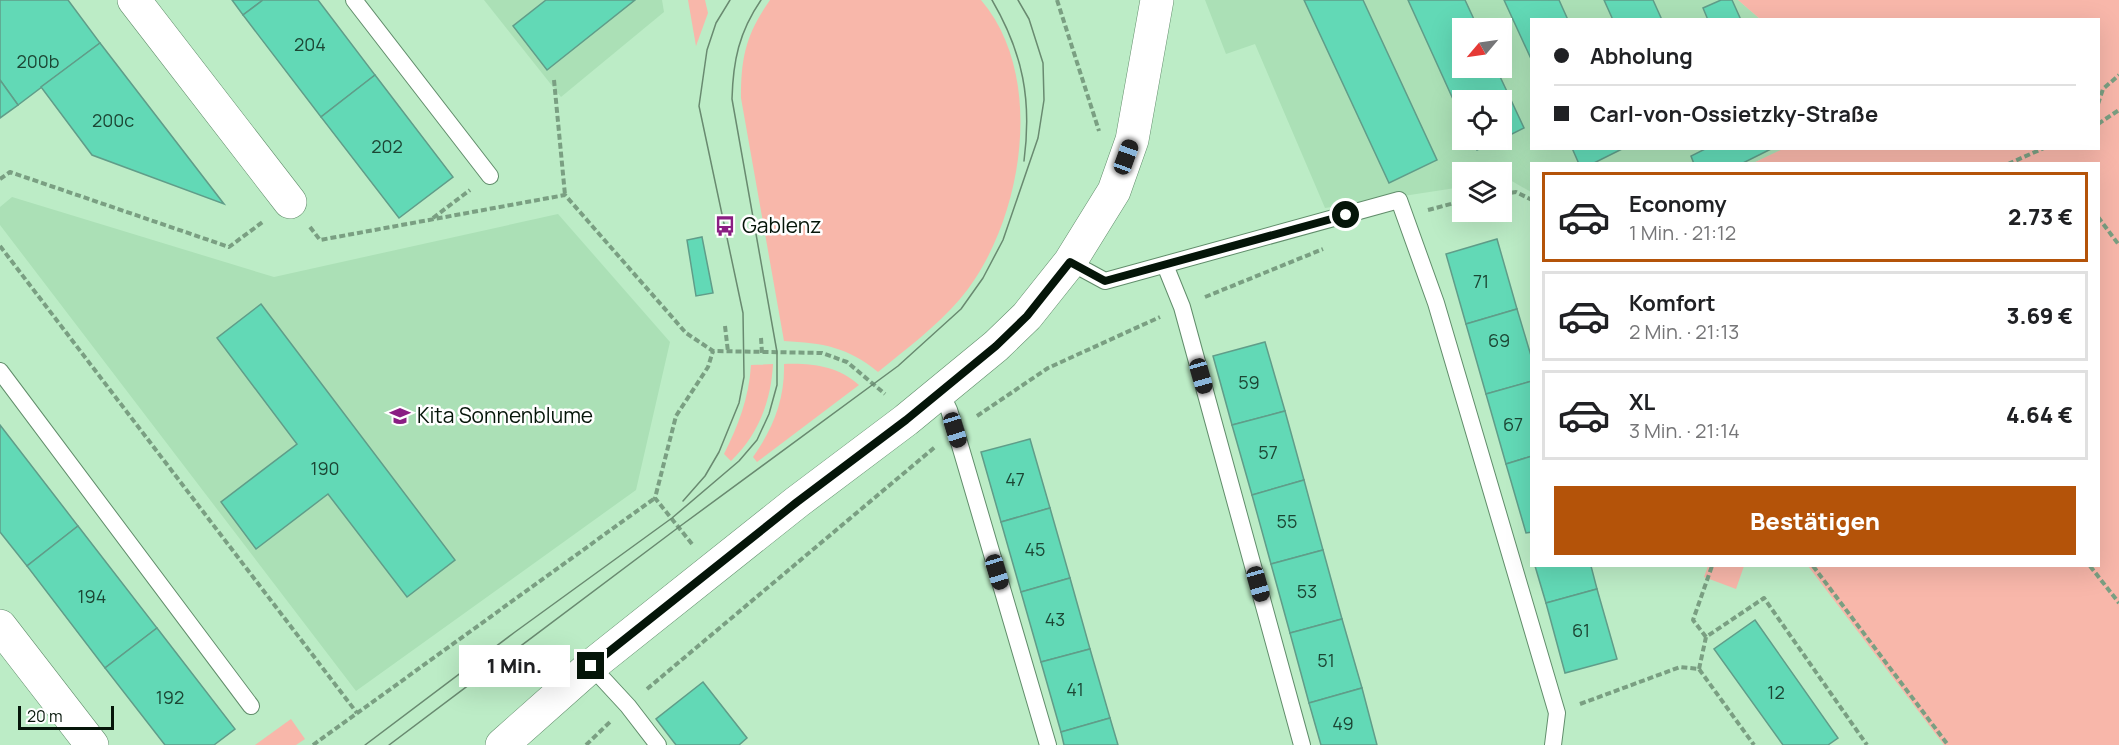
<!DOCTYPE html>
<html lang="de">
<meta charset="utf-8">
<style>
body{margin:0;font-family:Manrope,sans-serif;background:#f2f2f2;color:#202124;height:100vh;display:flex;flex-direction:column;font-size:22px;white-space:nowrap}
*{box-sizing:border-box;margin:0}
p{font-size:20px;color:#757577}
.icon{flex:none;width:33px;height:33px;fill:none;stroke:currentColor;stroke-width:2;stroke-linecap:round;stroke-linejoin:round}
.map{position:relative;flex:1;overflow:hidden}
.side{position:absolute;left:1530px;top:162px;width:570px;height:405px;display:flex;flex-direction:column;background:#fff;border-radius:0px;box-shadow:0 6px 24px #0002}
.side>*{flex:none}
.hud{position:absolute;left:1530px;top:18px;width:570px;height:132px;border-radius:0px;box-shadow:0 6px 24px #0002;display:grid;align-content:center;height:132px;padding:0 24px;background:#fff}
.needle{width:39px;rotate:241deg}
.tools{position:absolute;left:1452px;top:18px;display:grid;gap:12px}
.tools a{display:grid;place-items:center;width:60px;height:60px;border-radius:0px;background:#fff;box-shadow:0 6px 24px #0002;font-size:30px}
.scale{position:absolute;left:18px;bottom:15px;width:96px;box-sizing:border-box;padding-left:6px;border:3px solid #051509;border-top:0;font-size:16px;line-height:21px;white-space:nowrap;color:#051509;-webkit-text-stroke:4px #fff;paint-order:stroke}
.end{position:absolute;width:27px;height:27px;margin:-14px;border:8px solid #051509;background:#fff;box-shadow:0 0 0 3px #fff}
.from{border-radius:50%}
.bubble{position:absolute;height:42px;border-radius:0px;background:#fff;box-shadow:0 6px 24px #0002;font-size:20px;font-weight:800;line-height:42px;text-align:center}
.car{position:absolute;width:18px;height:36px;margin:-18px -9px;border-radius:8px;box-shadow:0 0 4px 2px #0007;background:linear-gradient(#222 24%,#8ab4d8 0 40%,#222 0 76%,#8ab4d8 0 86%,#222 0)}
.hud b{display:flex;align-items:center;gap:21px;height:57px;font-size:22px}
.hud b+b{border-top:2px solid #e0e0e0}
.hud i{width:15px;height:15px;background:#202124}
ul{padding:10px 0 0;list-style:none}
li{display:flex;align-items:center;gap:18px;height:90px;margin:0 12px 9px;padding:0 12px;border:3px solid #e0e0e0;border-radius:0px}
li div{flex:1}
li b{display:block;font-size:22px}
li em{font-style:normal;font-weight:800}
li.selected{border-color:#b45309}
li>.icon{width:54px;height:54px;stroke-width:1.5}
.primary-button{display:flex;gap:12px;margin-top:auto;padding:12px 24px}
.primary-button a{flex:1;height:69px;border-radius:0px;background:#b45309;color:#fff;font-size:24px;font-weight:800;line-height:69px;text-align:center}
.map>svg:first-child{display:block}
.built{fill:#abe0b6;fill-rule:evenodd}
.green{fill:#f8b7aa}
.building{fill:#62d9b6;stroke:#609d89;stroke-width:1.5}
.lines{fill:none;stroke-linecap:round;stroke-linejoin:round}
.service-casing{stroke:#618d6b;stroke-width:18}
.minor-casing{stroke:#618d6b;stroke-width:34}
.tertiary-casing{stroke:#618d6b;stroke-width:34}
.path{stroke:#7a9f82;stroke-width:4;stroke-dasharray:6 3;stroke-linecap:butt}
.service{stroke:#fff;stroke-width:16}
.minor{stroke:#fff;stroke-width:33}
.tertiary{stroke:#fff;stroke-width:33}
.tram{stroke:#698a70;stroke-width:1.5}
.route{stroke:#051509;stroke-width:8}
.labels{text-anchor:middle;stroke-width:5;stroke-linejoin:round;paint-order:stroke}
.number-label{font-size:18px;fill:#1c4634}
.poi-label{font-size:21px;fill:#051509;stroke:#fff;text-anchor:start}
</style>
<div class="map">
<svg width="2119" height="745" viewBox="0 0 2119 745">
<rect width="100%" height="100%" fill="#bcecc6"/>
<!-- built -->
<g class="built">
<path d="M484,0h178l2,12 -103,85z"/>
<path d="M1205,0h533l22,19 -228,1v128l253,1 -32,14 -221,1 -1,28 -21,-12 -8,1v-9h-40v15l-137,21 -70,-164 -29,10zM1462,28h40v40h-40zM1462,100h40v40h-40z"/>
<path d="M12,197l262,80 284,-63 112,128 -34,148 -280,201 -356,-466v-18z"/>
</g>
<!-- green -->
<g class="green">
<path d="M688,0h17l3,13 -12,33z"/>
<path d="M770,0h211c67,78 41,226 -21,299 -24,28 -54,50 -82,73 -30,-25 -55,-29 -94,-31l-43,-243c0,-41 5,-64 29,-98z"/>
<path d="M1738,0h381v745h-175l-136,-179h290v-402l-345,-1 32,-15h313v-128l-338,-1z"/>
<path d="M773,364c-2,38 -15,71 -42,97l-7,-7c14,-28 25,-56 27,-89z"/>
<path d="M784,364c28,-1 54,2 75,21l-102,77 -4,-5c20,-28 32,-58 31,-93z"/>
<path d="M1708,566h36l-8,23 -32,-12z"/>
<path d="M291,719l14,20 -9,6h-41z"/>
</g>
<!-- building -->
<g class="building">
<path d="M0,0h68l32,43 -82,62 -18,-25z"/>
<path d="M232,0h31l-20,15z"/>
<path d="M263,0h55l57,75 -54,42 -78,-102z"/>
<path d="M546,0h89l-88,70 -34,-44z"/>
<path d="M1304,0h59l74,160 -48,23z"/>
<path d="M1408,0h57l13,28h-16v40h34l28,60 -22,11v-39h-40v19z"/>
<path d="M1504,0h55l9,20h-36v41z"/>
<path d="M1604,0h49l9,20h-49z"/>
<path d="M1721,0h11l9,20h-33l-5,-12z"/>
<path d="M100,43l124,161 -132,-49 -51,-68z"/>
<path d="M375,75l78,102 -54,41 -78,-101z"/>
<path d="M0,80l18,25 -18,13z"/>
<path d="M1472,140h27l-22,10z"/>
<path d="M1572,148h52l-32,16h-13z"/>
<path d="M1707,148h66l-32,16h-47l-3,-8z"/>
<path d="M702,237l11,56 -17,3 -9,-56z"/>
<path d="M1497,239l20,70 -51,15 -20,-70z"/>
<path d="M261,304l194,256 -48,37 -79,-103 -72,55 -35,-47 76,-58 -80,-106z"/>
<path d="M1517,309l15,50v22l-46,13 -20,-70z"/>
<path d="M1265,342l20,69 -53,14 -19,-69z"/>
<path d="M1532,381v75l-26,8 -20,-70z"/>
<path d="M1285,411l19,69 -52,15 -20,-70z"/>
<path d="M0,425l78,101 -51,40 -27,-34z"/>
<path d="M1030,439l20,69 -49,14 -20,-70z"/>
<path d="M1532,456v76l-6,1 -20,-69z"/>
<path d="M1304,480l19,70 -52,14 -19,-69z"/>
<path d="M1050,508l20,70 -49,14 -20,-70z"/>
<path d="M78,526l79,102 -52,40 -78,-102z"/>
<path d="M1323,550l19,69 -52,14 -19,-69z"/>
<path d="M1535,566h56l6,23 -51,14z"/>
<path d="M1070,578l20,71 -49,13 -20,-70z"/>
<path d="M1597,589l20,70 -52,14 -19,-70z"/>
<path d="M1342,619l20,69 -53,15 -19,-70z"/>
<path d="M1755,620l83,118 -10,7h-45l-69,-96z"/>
<path d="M157,628l78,101 -21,16h-49l-60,-77z"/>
<path d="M1090,649l20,69 -49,14 -20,-70z"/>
<path d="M703,682l44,56 -8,7h-63l-20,-26z"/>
<path d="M1362,688l15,57h-56l-12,-42z"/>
<path d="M1110,718l8,27h-54l-3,-13z"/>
</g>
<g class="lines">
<!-- service casing -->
<g class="service-casing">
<g id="service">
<path d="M354,0l136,176"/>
<path d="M1070,262l35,19 294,-81 37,103 121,410 -4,32"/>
<path d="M1165,265l17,42 120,438"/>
<path d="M0,371l251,335"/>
<path d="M940,391l9,19 10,32 89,303"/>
<path d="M591,666l37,40 30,39"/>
</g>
</g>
<!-- minor casing -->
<g class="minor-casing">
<path id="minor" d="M134,0l156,202"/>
</g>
<!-- tertiary casing -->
<g class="tertiary-casing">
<g id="tertiary">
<path d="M0,626l92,119"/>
<path d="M502,745l89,-79 206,-164 109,-82 90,-74 31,-30 43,-54 44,-71 18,-51 25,-140"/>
</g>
</g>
<!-- path -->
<g class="path">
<path d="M1057,0l42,131"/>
<path d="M554,80l11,115"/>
<path d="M2098,104l5,-15 16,-14"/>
<path d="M2098,124l21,-14"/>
<path d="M2008,164l36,-16"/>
<path d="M0,179l10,-7 219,75 35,-26"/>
<path d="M1502,194l14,-2 16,8"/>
<path d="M1428,210l34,-9"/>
<path d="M2098,217l21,28"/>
<path d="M433,218l37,-28"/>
<path d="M310,227l10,13 245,-45 121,138 27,18 109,2 25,9 38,32"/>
<path d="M0,246l357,467"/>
<path d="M1205,297l118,-48"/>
<path d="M725,326l3,26"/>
<path d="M761,338l1,15"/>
<path d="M977,416l71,-48 112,-51"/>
<path d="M692,544l-37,-46 21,-82 32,-49 5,-16"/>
<path d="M1813,566l135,179"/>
<path d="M2090,566l29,37"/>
<path d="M1706,637l-13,-17 19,-54"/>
<path d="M1699,669l7,-32 58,-39 103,147"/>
<path d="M647,689l288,-242"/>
<path d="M1580,704l100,-37 19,2 55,76"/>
<path d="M313,745l342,-247"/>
<path d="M586,745l24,-23"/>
</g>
<!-- service -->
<use href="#service" class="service"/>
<!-- minor -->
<use href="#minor" class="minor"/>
<!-- tertiary -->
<use href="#tertiary" class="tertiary"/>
<!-- tram -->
<g class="tram">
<path d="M992,0c31,53 40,100 32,161"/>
<path d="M683,501l22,-25 14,-24 20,-49 5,-26 -1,-64 -44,-207 8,-56 9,-27 14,-23"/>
<path d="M365,745l150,-113 157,-114 67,-57 18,-21 12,-26 8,-29v-33l-45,-253c1,-38 7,-67 29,-99"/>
<path d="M389,745l290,-218 219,-161 63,-57 22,-31 20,-38 35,-102 6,-38 -1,-37 -14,-44 -11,-19"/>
</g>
</g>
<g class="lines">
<!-- route -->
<path class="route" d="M591,666l206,-164 109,-82 90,-74 31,-30 43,-54 35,19 241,-66"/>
</g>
<!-- icons -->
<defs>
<g id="bus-bare" transform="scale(1.62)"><path d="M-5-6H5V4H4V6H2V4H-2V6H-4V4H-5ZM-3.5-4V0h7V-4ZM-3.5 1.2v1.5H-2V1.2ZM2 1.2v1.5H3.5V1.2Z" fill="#8a1e83" stroke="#fff" stroke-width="2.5" paint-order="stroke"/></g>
<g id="school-bare" transform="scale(1.62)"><path d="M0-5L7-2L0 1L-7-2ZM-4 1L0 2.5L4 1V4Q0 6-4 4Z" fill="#8a1e83" stroke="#fff" stroke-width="2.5" paint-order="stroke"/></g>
</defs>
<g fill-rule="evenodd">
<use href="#bus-bare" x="725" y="226"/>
<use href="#school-bare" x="400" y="416"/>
</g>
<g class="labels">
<!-- number labels -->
<g class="number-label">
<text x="310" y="51">204</text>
<text x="38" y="68">200b</text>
<text x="113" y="127">200c</text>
<text x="387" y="153">202</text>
<text x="1481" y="288">71</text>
<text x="1499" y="347">69</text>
<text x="1249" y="389">59</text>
<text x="1513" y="431">67</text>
<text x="1268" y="459">57</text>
<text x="325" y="475">190</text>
<text x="1015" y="486">47</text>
<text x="1287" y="528">55</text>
<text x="1035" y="556">45</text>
<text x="1307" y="598">53</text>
<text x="92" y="603">194</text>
<text x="1055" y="626">43</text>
<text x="1581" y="637">61</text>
<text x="1326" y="667">51</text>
<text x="1075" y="696">41</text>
<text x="1776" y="699">12</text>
<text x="170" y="704">192</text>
<text x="1343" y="730">49</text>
</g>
<!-- poi labels -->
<g class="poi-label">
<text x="742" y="233">Gablenz</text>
<text x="417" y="423">Kita Sonnenblume</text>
</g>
</g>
</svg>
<div class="tools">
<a><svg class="needle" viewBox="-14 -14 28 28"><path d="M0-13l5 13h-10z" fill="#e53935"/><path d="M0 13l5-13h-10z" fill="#757577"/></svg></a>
<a><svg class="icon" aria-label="locate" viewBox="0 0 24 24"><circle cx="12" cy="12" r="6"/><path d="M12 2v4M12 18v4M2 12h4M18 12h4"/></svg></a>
<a><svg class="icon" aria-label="layers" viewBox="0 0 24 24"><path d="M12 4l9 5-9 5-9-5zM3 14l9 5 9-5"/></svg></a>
</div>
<div class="scale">20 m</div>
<i class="end from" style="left:1346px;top:215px"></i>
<i class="end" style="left:591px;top:666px"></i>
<div class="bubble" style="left:459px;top:645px;width:111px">1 Min.</div>
<i class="car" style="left:1126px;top:157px;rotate:20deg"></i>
<i class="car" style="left:1201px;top:376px;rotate:164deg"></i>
<i class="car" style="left:955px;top:430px;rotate:163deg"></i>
<i class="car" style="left:997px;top:572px;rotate:163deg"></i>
<i class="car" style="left:1258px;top:584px;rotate:164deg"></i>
<div class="hud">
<b><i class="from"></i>Abholung</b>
<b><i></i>Carl-von-Ossietzky-Straße</b>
</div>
<section class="side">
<ul>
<li class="selected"><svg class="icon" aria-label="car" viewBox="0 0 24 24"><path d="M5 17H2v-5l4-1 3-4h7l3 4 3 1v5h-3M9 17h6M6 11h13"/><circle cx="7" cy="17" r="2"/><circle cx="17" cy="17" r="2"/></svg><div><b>Economy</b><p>1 Min. · 21:12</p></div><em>2.73 €</em></li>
<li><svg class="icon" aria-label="car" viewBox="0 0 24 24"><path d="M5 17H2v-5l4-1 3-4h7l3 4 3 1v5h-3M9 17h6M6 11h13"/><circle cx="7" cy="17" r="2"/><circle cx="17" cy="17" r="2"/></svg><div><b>Komfort</b><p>2 Min. · 21:13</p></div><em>3.69 €</em></li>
<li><svg class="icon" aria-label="car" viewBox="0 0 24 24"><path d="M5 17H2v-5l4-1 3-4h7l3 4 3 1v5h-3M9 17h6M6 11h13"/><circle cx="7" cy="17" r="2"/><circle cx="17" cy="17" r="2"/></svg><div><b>XL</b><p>3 Min. · 21:14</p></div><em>4.64 €</em></li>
</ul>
<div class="primary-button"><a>Bestätigen</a></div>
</section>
</div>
